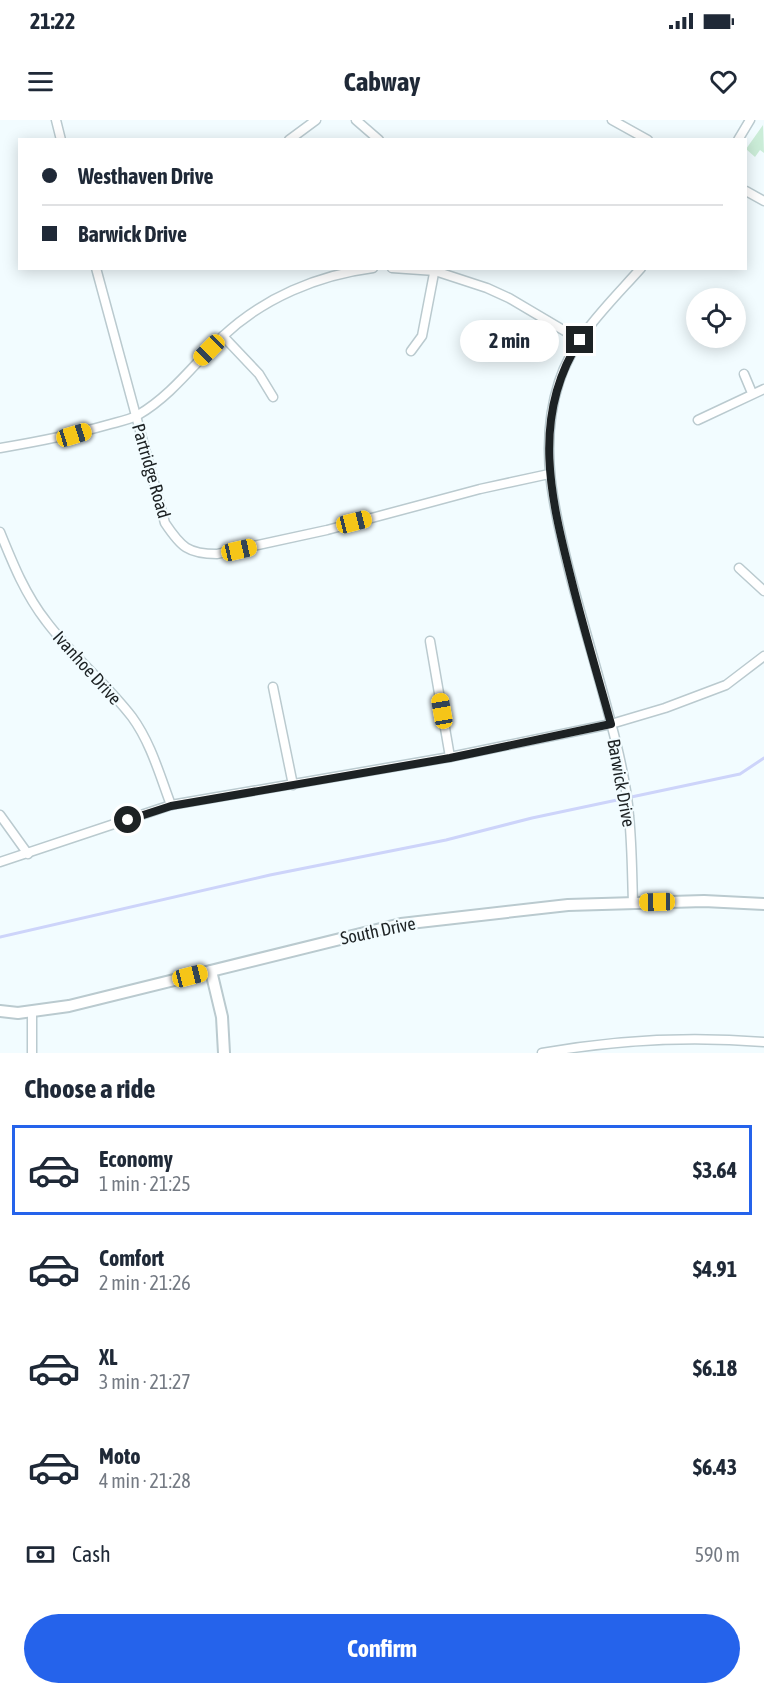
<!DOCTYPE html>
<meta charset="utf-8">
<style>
body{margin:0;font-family:"Asap Condensed",sans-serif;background:#f6f6f7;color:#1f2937;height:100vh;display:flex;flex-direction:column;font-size:22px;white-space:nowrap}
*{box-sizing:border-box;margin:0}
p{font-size:20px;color:#747a83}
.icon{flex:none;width:33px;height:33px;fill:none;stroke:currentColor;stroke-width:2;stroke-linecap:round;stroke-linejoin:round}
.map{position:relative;height:933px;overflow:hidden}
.sheet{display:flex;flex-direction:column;background:#fff;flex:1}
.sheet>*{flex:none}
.hud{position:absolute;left:18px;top:18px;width:729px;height:132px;border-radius:0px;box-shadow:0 3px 15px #0003;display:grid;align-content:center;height:132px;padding:0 24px;background:#fff}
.tools{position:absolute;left:686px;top:168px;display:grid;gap:12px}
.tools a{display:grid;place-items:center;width:60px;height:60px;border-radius:50%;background:#fff;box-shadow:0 3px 15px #0003;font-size:30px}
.end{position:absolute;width:27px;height:27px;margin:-14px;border:8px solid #1d2224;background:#fff;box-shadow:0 0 0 3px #fff}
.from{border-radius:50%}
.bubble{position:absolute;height:42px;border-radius:21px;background:#fff;box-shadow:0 3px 15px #0003;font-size:20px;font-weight:700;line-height:42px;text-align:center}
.car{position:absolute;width:18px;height:36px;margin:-18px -9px;border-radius:8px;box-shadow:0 0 4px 2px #0007;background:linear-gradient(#f5c518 24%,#345 0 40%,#f5c518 0 76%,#345 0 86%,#f5c518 0)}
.hud b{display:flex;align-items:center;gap:21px;height:57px;font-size:22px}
.hud b+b{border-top:2px solid #e0e1e3}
.hud i{width:15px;height:15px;background:#1f2937}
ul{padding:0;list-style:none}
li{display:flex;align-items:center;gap:18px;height:90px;margin:0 12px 9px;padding:0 12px;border:3px solid transparent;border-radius:0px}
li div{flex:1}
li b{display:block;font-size:22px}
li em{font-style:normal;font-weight:700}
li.current{border-color:#2563eb}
li>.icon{width:54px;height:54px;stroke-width:1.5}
h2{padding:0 24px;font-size:27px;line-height:72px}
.pay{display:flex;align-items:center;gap:15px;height:66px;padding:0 24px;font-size:22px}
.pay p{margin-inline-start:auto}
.cta{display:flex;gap:12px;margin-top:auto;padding:12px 24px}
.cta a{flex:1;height:69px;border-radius:36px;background:#2563eb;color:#fff;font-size:24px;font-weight:700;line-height:69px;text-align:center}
.status{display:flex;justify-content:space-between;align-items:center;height:42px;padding:0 30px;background:#fff;direction:ltr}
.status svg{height:16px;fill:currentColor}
header{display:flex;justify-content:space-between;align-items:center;height:78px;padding:0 24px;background:#fff;font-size:27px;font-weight:700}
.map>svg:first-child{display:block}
.green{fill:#cbedd8}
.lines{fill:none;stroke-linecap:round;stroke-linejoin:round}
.stream{stroke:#cdd4fa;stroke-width:3}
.minor-casing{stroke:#bacacf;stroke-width:11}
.tertiary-casing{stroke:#bacacf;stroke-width:14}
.minor{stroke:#fff;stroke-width:8}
.tertiary{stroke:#fff;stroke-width:10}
.route{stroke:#1d2224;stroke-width:8}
.labels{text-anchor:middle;stroke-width:4.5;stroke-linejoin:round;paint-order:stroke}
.street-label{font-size:18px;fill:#1d2224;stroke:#f2fcff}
</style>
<div class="status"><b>21:22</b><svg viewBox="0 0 49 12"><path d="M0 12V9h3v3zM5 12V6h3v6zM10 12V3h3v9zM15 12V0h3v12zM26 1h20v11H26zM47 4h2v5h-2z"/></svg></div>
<header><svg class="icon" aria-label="menu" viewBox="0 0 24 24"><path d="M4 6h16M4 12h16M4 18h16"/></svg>Cabway<svg class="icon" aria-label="heart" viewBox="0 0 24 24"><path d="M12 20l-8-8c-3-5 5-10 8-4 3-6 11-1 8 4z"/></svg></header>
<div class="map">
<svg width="764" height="933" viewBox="0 0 764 933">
<rect width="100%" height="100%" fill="#f2fcff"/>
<!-- green -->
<path class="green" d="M763,5l1,28 -4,-3 -5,7 -9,-8z"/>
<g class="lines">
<!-- stream -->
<path class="stream" d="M0,817l270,-62 176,-35 86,-22 208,-44 24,-16"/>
<!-- minor casing -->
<g class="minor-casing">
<g id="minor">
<path d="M56,0l5,20"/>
<path d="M356,0l23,20"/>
<path d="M612,0l36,20"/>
<path d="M289,20l27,-20"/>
<path d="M738,20l12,-20"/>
<path d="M746,71l18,10"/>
<path d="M96,148l69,255c16,24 23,31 52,31l110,-24 153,-41 69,-15"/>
<path d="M392,148l43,3 52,17 22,10 71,42"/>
<path d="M223,216l36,38 14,23"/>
<path d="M411,231l11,-15 13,-68"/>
<path d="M744,254l8,19"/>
<path d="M698,300l66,-31"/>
<path d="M0,328c36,-6 72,-13 107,-23 10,-3 22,-5 31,-10 33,-19 57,-52 84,-78 41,-39 96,-62 151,-69"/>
<path d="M0,412c13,32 25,62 46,89 26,35 60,62 86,96 19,26 28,59 39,88"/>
<path d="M739,448l25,23"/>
<path d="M430,521l20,116"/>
<path d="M273,567l20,98"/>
<path d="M0,695l28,39"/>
<path d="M0,742l171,-57 279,-48 161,-33 54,-16 61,-23 38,-29"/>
<path d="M633,783c-1,-29 -1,-58 -4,-87 -2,-31 -10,-63 -18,-93 -13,-50 -28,-99 -41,-149 -16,-63 -32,-128 -11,-192 14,-45 51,-79 82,-114"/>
<path d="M32,933v-41"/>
<path d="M542,933c72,-13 149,-17 222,-11"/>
</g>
</g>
<!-- tertiary casing -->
<g class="tertiary-casing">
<g id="tertiary">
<path d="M211,851l11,46 2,36"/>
<path d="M0,891l18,2 51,-7 332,-82 167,-19 136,-4 60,3"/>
</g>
</g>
<!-- minor -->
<use href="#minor" class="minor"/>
<!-- tertiary -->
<use href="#tertiary" class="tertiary"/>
</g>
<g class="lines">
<!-- route -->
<path class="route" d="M128,700l43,-14 279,-48 161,-34c-13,-47 -27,-94 -39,-142 -21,-83 -42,-165 8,-242"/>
</g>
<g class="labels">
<!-- street labels -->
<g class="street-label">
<text transform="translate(151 351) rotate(74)" y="6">Partridge Road</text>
<text transform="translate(87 548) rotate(48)" y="6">Ivanhoe Drive</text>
<text transform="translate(621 663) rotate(80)" y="6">Barwick Drive</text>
<text transform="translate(378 811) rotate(-12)" y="6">South Drive</text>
</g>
</g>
</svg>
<div class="tools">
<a><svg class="icon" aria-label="locate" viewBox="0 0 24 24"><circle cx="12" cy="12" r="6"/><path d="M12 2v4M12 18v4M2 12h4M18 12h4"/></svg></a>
</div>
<i class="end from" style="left:128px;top:700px"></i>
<i class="end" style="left:580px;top:220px"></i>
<div class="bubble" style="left:460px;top:200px;width:99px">2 min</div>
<i class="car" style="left:209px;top:230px;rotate:225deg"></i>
<i class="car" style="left:74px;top:315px;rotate:73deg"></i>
<i class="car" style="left:354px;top:402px;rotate:76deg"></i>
<i class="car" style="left:239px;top:430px;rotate:77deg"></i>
<i class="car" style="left:442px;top:591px;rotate:350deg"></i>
<i class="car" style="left:657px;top:782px;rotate:269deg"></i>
<i class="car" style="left:190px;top:856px;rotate:76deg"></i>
<div class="hud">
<b><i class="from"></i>Westhaven Drive</b>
<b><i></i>Barwick Drive</b>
</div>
</div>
<section class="sheet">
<h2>Choose a ride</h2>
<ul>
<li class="current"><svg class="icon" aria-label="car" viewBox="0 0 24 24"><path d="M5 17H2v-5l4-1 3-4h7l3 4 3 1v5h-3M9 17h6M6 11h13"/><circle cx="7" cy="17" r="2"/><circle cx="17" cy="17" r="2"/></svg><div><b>Economy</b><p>1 min · 21:25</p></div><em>$3.64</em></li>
<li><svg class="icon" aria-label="car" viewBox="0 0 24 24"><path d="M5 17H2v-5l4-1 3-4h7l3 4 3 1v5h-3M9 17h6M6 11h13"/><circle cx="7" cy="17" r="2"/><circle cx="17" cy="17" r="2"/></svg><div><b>Comfort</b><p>2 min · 21:26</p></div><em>$4.91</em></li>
<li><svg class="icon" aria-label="car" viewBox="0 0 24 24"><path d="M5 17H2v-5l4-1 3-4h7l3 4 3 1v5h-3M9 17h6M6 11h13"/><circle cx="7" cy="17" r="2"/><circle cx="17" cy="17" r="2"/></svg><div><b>XL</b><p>3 min · 21:27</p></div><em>$6.18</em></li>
<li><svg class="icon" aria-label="car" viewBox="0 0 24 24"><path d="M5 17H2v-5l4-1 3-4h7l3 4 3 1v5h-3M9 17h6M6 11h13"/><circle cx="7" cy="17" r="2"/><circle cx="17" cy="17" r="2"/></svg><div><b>Moto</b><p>4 min · 21:28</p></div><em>$6.43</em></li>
</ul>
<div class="pay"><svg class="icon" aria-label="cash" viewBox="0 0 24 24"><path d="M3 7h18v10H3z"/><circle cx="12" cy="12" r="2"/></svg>Cash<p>590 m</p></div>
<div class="cta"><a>Confirm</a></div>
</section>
